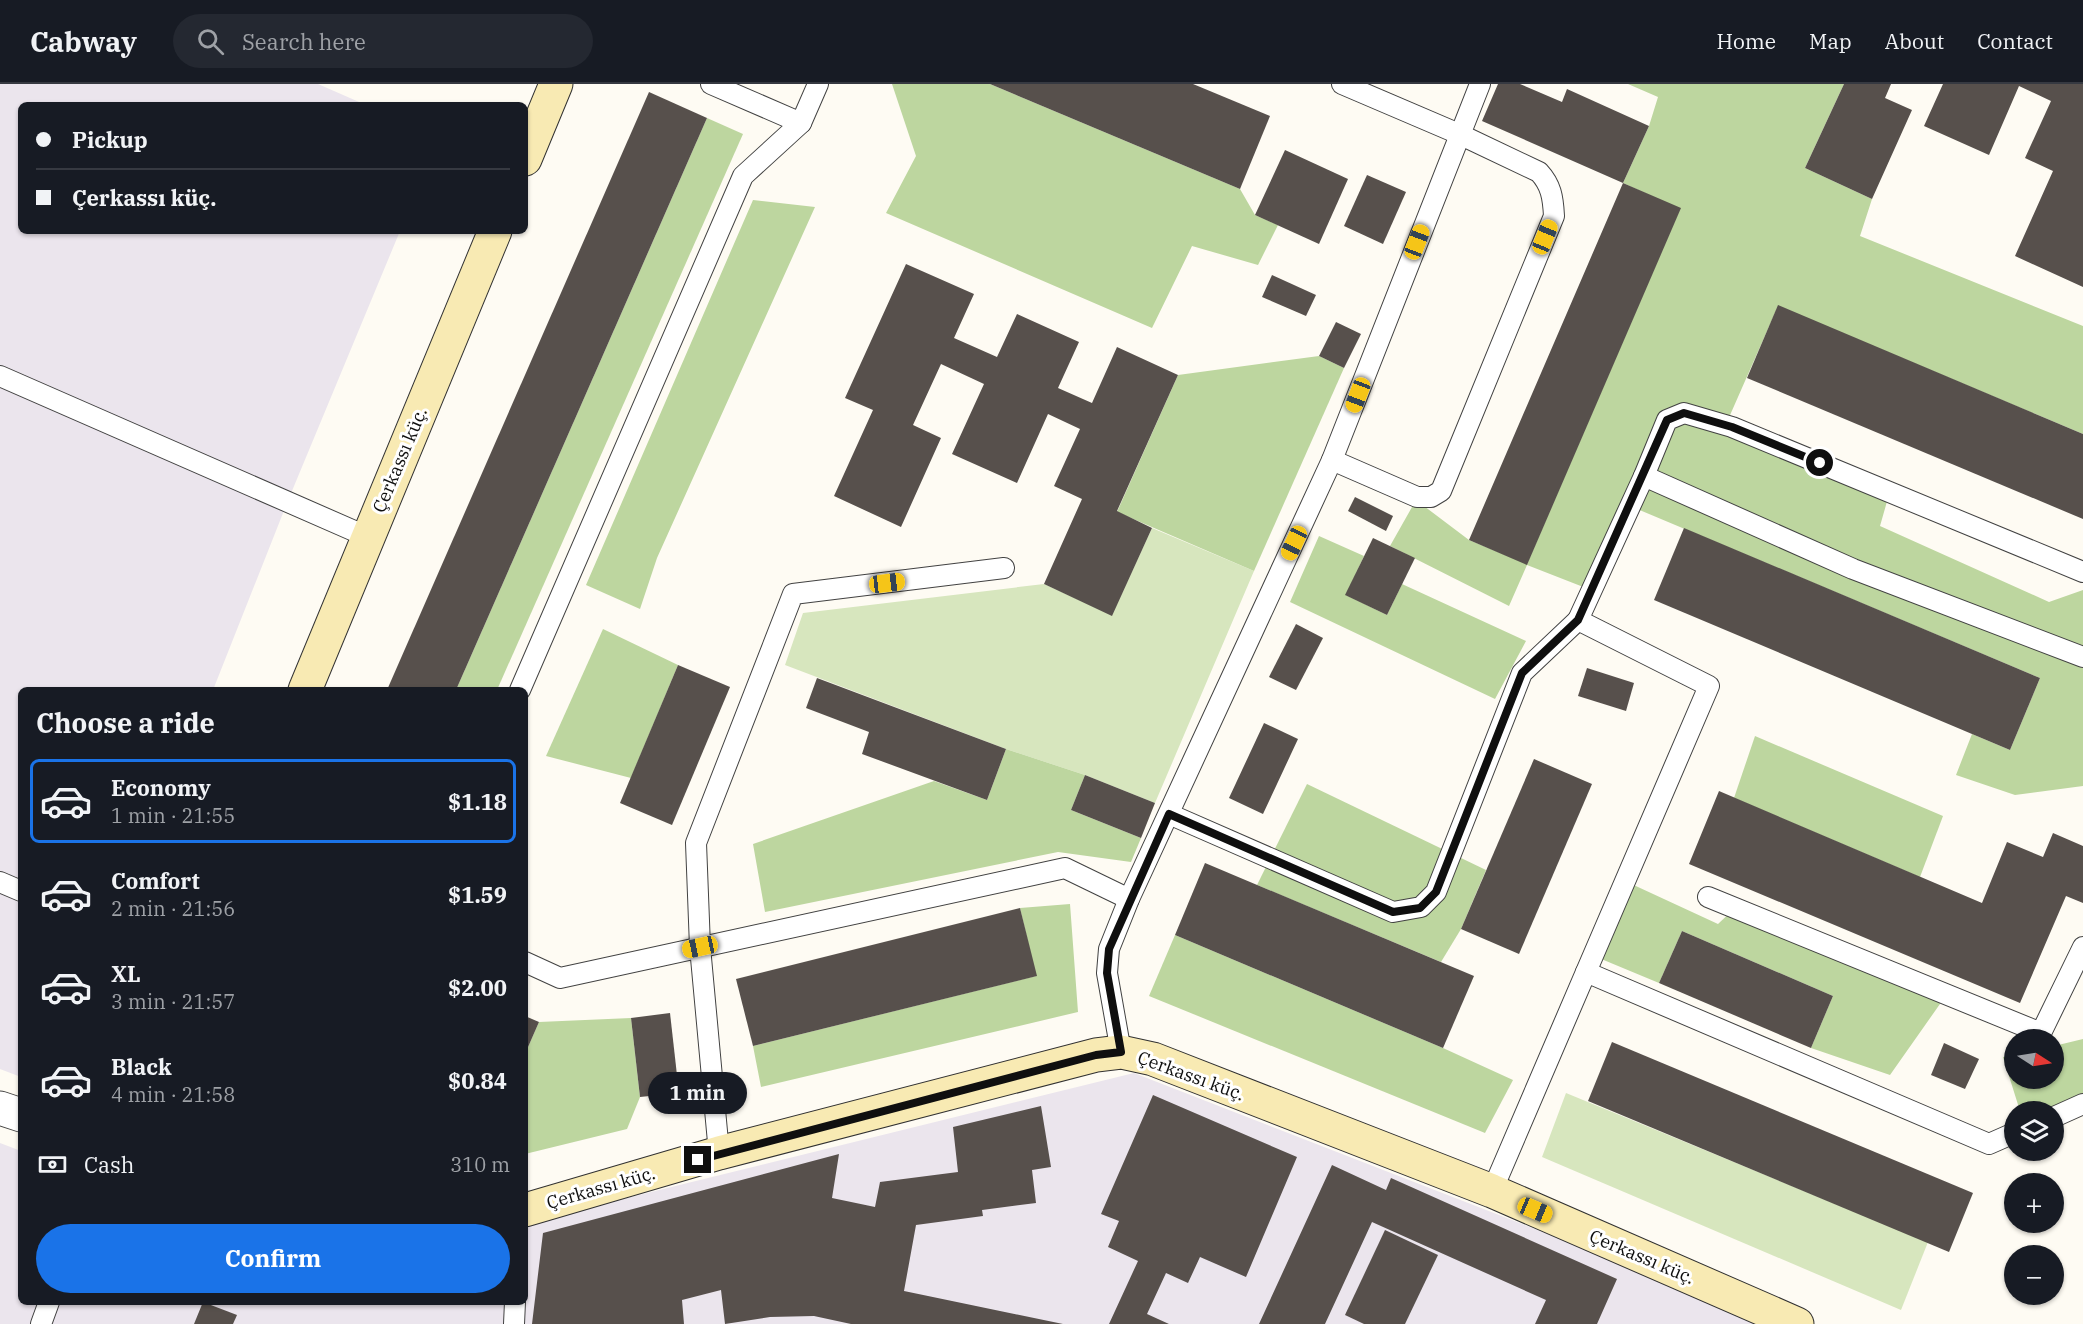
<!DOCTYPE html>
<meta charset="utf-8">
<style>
body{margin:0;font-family:"IBM Plex Serif",serif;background:#242831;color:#f1f3f6;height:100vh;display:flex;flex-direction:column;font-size:22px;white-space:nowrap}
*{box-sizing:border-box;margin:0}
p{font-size:20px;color:#9ea1a6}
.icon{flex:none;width:33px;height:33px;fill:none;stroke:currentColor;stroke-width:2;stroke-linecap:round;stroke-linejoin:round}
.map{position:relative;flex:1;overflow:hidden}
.details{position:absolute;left:18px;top:603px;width:510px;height:618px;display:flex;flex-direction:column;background:#171b24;border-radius:9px;box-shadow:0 2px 4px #0004}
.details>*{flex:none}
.hud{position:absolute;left:18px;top:18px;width:510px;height:132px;border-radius:9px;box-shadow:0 2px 4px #0004;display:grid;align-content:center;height:132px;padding:0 18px;background:#171b24}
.needle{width:39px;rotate:102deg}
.fabs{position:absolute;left:2004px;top:945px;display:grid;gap:12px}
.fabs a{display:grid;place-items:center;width:60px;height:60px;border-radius:50%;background:#171b24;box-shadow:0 2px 4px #0004;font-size:30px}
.end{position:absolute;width:27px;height:27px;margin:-14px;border:8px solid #0f0f0f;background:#fff;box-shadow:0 0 0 3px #fff}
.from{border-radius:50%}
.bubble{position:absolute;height:42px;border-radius:21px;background:#171b24;box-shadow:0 2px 4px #0004;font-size:20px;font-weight:700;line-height:42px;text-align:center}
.car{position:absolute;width:18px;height:36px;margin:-18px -9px;border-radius:8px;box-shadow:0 0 4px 2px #0007;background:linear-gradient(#f5c518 24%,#345 0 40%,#f5c518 0 76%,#345 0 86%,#f5c518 0)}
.hud b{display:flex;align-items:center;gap:21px;height:57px;font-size:22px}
.hud b+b{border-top:2px solid #363941}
.hud i{width:15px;height:15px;background:#f1f3f6}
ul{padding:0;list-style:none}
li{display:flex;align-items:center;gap:18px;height:84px;margin:0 12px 9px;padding:0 6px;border:3px solid transparent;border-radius:9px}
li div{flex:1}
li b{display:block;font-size:22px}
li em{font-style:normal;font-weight:700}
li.current{border-color:#1a73e8}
li>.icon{width:54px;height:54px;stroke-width:1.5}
h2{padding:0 18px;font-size:27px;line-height:72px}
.pay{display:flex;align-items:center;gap:15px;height:66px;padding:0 18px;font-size:22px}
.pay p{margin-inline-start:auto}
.action{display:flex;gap:12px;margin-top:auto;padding:12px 18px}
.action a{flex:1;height:69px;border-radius:36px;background:#1a73e8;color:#fff;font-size:24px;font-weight:700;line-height:69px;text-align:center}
header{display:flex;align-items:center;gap:36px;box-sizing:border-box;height:84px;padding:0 30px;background:#171b24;border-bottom:2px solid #363941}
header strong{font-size:28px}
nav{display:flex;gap:33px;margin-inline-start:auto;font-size:21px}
.search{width:420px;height:54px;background:#242831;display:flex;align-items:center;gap:15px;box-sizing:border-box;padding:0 21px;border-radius:33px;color:#9ea1a6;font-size:22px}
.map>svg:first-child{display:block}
.industrial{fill:#ebe5ed}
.green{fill:#d7e6be}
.forest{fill:#bdd69f}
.building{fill:#57504c}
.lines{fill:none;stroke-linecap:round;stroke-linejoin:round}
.lane-casing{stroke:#424242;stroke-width:22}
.street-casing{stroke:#424242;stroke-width:35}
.secondary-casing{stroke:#313131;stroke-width:35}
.lane{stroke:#fff;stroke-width:20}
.street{stroke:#fff;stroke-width:33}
.secondary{stroke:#f8eab3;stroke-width:33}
.route{stroke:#0f0f0f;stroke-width:8}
.labels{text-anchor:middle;stroke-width:6;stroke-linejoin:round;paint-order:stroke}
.street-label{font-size:18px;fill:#0f0f0f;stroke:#fff}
</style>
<header>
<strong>Cabway</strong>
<div class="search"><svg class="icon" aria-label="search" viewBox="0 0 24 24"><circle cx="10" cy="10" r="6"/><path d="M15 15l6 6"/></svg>Search here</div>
<nav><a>Home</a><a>Map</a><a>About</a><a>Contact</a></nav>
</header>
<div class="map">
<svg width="2083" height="1240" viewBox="0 0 2083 1240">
<rect width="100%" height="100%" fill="#fefbf3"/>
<!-- industrial -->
<g class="industrial">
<path d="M0,0h318l48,21h-345v126h379l-113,272 -74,187h-192v387l-21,-8z"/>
<path d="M1134,989l645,251h-1779v-181l21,8v151h504v-79z"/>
</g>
<!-- green -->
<g class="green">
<path d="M1152,444l102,43 -99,232 -70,-28 -79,-26 -221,-84 18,-52 241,-29 68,31z"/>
<path d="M1566,1009l362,149 -27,68 -359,-153z"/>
</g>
<!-- forest -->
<g class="forest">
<path d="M892,0h98l250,105 15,26 23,10 -20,40 -66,-19 -40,82 -266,-115 30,-57z"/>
<path d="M1628,0h216l-39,84 67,31 -12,37 223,90v108l-305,-128 -51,116 165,62 -12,42 169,76 34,-12v196l-68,9 -59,-20 16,-41 38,16 30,-72 -410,-172 -39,84 -64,-25 -18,41 -119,-60 26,-46 53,40 58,24 153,-355 -57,-26 26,-57 9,-29z"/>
<path d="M707,34l36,16 -246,556h-41z"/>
<path d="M753,116l62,7 -158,351 -17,51 -54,-24z"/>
<path d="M1319,272l25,12 -90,203 -137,-59 61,-137z"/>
<path d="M1319,452l45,20 -18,39 41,20 15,-31 124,57 -31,58 -205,-97z"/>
<path d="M603,545l75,36 -47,113 -85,-22z"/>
<path d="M1755,652l188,80 -23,61 -186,-79z"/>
<path d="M1006,665l79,26 -14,35 70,28 -10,24 -73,-10 -293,60 -12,-68 181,-63 53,19z"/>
<path d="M1307,700l179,86 -25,59 -20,33 -184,-77z"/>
<path d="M1625,797l93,43 17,-16 212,86 -57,81 -79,-27 22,-52 -151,-65 -23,52 -65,-27z"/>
<path d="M1070,820l8,108 -317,75 -8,-41 283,-70 -16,-68z"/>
<path d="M1175,851l268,113 70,32 -28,53 -336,-137z"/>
<path d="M631,934l9,79 -13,32 -102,25v-100l14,-32z"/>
<path d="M2083,955v65l-29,8 -34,-1 -17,-54 11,-2v23h40v-32z"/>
</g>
<!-- building -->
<g class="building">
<path d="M990,0h203l77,32 -30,73z"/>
<path d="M1498,0h22l42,18 5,-13 82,37 -26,57 58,25 -154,357 -58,-25 154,-357 -141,-62z"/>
<path d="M1844,0h47l-6,14 27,12 -40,89 -67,-31z"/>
<path d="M1943,0h140v203l-68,-31 38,-85 -28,-13 26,-57 -32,-15 -30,69 -65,-29z"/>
<path d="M649,8l58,26 -251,572h-69z"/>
<path d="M1285,66l63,29 -29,65 -64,-29z"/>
<path d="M1367,91l39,17 -23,52 -39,-18z"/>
<path d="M906,180l68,30 -20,44 43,19 20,-43 62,28 -21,46 34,15 25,-56 61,28 -61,136 35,17 -40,88 -68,-32 38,-85 -28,-13 26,-57 -32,-15 -31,69 -65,-29 32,-70 -43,-20 -28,61 28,13 -40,89 -67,-31 39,-86 -28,-12z"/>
<path d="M1272,191l44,20 -10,21 -44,-19z"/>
<path d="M1778,221l305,129v85l-336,-141z"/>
<path d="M1336,238l25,12 -17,34 -25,-12z"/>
<path d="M1355,413l38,19 -7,15 -38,-20z"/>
<path d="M1684,444l356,150 -30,72 -356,-150z"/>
<path d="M1373,454l42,20 -28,57 -42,-20z"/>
<path d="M1296,540l27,14 -27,52 -27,-13z"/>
<path d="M678,581l52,22 -58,138 -52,-22z"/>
<path d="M1587,584l47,15 -8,28 -48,-15z"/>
<path d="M817,594l189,71 -19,51 -125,-46 7,-22 -63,-24z"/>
<path d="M1264,639l34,16 -35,75 -34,-16z"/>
<path d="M1534,675l58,25 -73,170 -58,-25z"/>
<path d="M1085,691l70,28 -14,35 -70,-28z"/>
<path d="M1719,707l263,112 25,-61 36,15 10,-24 30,13v57l-17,-7 -46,107 -331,-139z"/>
<path d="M1205,779l269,113 -31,72 -268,-113z"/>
<path d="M1020,824l17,68 -284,70 -17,-67z"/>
<path d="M1682,847l151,65 -22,52 -152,-65z"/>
<path d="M670,929l9,80 -39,4 -9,-79z"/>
<path d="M525,932l14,6 -14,32z"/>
<path d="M1612,958l361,151 -24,59 -361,-151z"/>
<path d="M1944,959l35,16 -14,30 -34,-14z"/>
<path d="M1153,1011l144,62 -51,120 -46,-20 -12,26 -22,-10 -19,41 22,10h-60l29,-63 -30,-14 11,-26 -18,-7z"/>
<path d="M1041,1022l10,61 -19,3 4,33 -54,7 1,6 -67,9 -12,66 159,33h-212l-37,-8 -44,1 -45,7 -4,-34 -39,10 2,24h-152l11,-91 296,-79 -7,44 43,9 5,-25 78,-10 -5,-45z"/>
<path d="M1332,1081l54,25 5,-12 226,101 -20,45h-62l11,-24 -174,-78 -47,102h-66z"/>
<path d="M1385,1146l53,25 -33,69h-41l-19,-9z"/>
<path d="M203,1218l34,13 -4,9h-39z"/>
</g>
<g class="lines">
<!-- lane casing -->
<g class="lane-casing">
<g id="lane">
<path d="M711,0l90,39"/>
<path d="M0,292l368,161"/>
<path d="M1332,376l85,37h14l10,-6 113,-275c-1,-19 -3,-31 -15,-44l-80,-38 -117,-50"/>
<path d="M1644,392l209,93 230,88"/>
<path d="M520,606l223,-514 58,-53 17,-39"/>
<path d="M1169,730l224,98 28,-5 15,-15 86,-219 56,-53"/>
<path d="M0,798l21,9"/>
<path d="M1708,813l333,136 42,-86"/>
<path d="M525,878l35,16 505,-110 64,31"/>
<path d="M1586,888l123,-286 -131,-66 66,-144 23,-56 17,-7 48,14 351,145"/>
<path d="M1121,968l-14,-79 2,-24 20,-50 203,-439 148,-376"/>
<path d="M2054,1033l29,-13"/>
<path d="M719,1069l-19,-206 -4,-104 97,-249 211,-26"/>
<path d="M1492,1107l94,-219 403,172 25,-11"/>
<path d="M41,1240l8,-22"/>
<path d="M514,1240l1,-22"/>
</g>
</g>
<!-- street casing -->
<g class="street-casing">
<path id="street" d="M0,1024l21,7"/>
</g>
<!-- secondary casing -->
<g class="secondary-casing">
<g id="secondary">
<path d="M525,75l31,-75"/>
<path d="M305,606l190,-459"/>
<path d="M525,1126l194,-57 377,-98 25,-3 32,7 339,132 305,133"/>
</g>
</g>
<!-- lane -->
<use href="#lane" class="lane"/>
<!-- street -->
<use href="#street" class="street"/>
<!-- secondary -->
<use href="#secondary" class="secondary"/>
</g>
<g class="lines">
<!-- route -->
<path class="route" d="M698,1076l398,-105 25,-3 -14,-79 2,-24 60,-135 224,98 27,-4 16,-16 86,-219 56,-53 89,-200 17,-7 48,14 88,36"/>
</g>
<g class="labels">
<!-- street labels -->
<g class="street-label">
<text transform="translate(400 376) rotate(-67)" y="6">Çerkassı küç.</text>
<text transform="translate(1191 992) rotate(20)" y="6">Çerkassı küç.</text>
<text transform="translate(601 1104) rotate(-16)" y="6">Çerkassı küç.</text>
<text transform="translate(1642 1173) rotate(23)" y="6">Çerkassı küç.</text>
</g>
</g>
</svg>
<div class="fabs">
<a><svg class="needle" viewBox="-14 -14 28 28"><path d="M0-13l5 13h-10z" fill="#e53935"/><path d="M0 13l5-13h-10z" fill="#9ea1a6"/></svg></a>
<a><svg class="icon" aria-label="layers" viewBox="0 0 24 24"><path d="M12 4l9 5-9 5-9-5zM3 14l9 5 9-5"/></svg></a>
<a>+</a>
<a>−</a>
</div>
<i class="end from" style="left:1820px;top:379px"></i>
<i class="end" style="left:698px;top:1076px"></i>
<div class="bubble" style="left:648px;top:988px;width:99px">1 min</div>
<i class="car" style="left:1545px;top:153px;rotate:22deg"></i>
<i class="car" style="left:1417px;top:158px;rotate:21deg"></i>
<i class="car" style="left:1358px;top:311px;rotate:201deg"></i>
<i class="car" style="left:1294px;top:459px;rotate:205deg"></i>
<i class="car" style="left:887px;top:499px;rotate:83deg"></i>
<i class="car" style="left:700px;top:863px;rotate:258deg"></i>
<i class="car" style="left:1535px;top:1126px;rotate:113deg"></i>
<div class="hud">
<b><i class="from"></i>Pickup</b>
<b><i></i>Çerkassı küç.</b>
</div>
<section class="details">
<h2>Choose a ride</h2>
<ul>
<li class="current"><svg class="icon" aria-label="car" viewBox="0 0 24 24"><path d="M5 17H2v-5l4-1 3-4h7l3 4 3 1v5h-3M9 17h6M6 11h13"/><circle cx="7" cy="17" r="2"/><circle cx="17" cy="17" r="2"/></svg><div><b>Economy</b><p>1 min · 21:55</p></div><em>$1.18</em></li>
<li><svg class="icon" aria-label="car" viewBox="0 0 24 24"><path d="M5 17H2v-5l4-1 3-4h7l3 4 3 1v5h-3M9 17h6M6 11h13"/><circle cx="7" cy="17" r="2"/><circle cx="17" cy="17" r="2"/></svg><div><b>Comfort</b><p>2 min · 21:56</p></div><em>$1.59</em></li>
<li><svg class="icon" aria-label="car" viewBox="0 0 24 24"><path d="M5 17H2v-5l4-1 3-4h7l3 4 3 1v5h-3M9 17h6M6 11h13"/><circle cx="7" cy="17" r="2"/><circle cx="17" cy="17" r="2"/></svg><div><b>XL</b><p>3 min · 21:57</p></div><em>$2.00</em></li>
<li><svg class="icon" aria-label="car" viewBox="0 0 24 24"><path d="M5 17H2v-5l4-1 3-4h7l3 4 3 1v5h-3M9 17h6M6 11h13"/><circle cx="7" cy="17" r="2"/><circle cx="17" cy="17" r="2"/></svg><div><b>Black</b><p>4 min · 21:58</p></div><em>$0.84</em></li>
</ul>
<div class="pay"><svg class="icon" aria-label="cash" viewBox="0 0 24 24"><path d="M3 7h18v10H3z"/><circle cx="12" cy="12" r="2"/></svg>Cash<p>310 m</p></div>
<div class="action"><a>Confirm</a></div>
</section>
</div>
